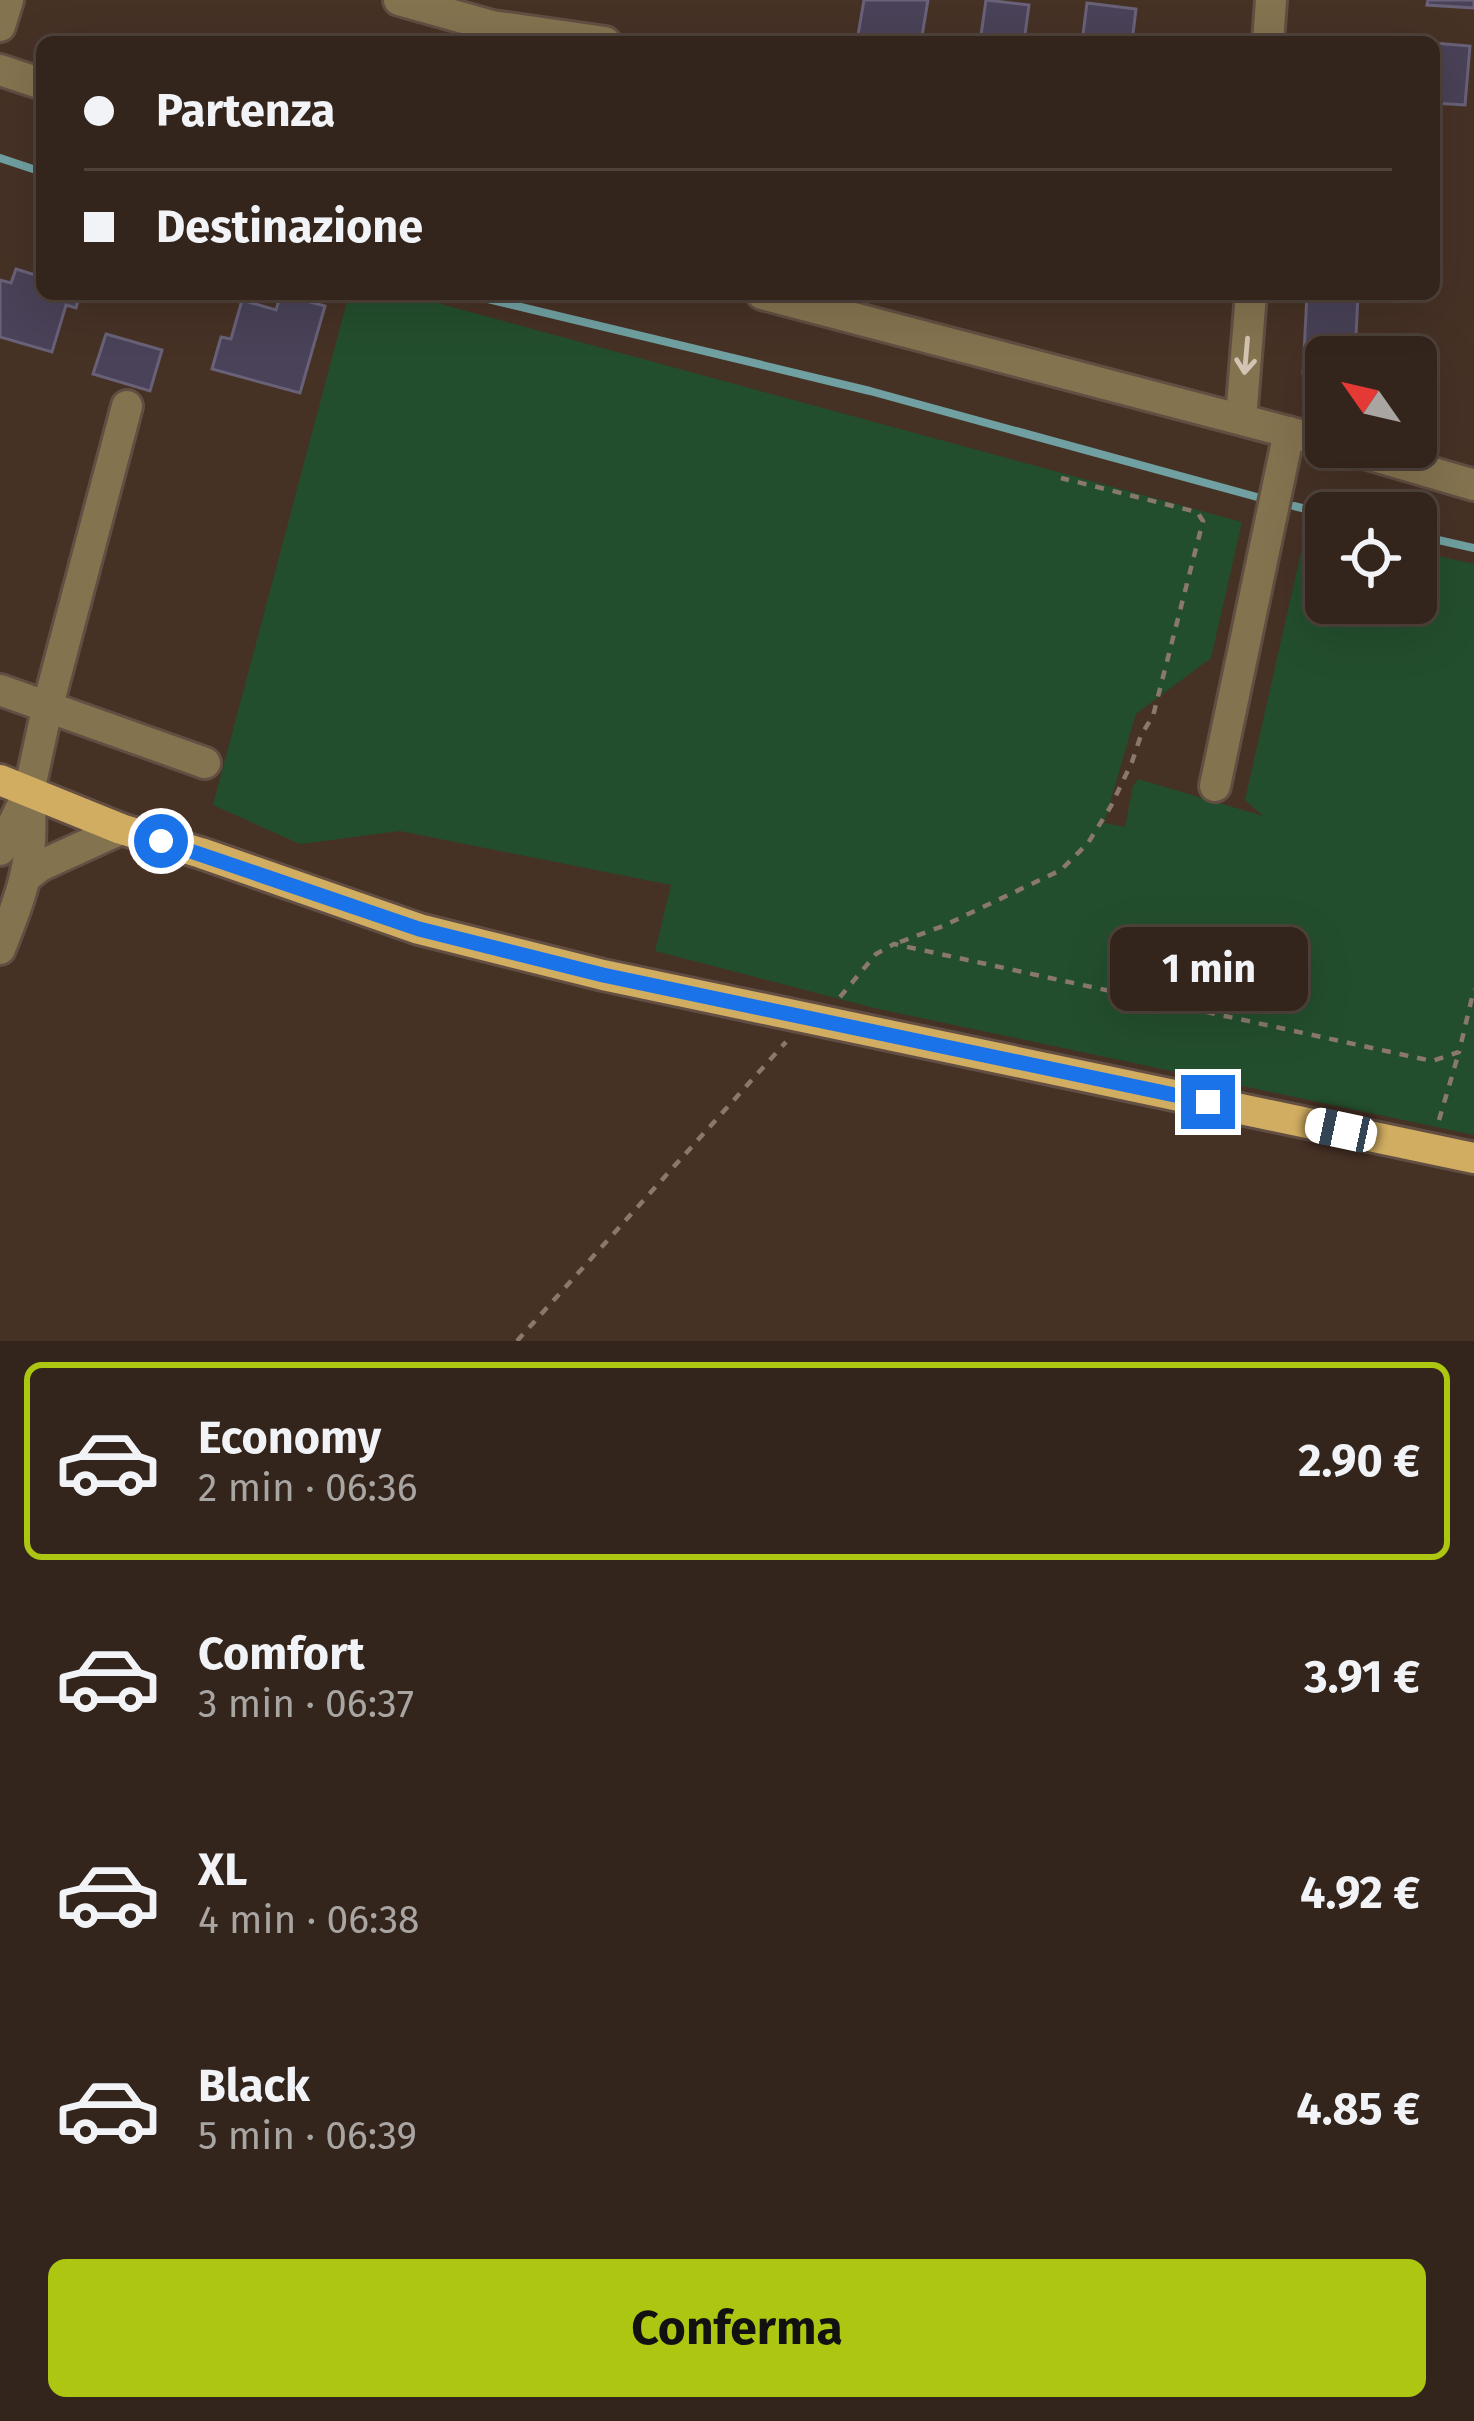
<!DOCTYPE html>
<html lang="it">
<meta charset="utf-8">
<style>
body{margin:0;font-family:"Fira Sans",sans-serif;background:#3c2d25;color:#f1f3f6;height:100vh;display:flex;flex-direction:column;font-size:45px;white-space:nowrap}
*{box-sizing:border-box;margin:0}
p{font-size:39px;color:#a9a5a3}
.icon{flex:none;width:66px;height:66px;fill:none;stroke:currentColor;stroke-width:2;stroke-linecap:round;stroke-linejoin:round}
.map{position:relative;height:1341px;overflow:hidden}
.drawer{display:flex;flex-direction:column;background:#34251c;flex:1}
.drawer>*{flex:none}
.banner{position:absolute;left:36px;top:36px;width:1404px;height:264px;border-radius:18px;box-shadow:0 12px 48px #0002,0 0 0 3px #4e423b;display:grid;align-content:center;height:264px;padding:0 48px;background:#34251c}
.needle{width:78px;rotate:304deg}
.buttons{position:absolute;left:1305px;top:336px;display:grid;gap:24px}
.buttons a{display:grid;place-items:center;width:132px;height:132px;border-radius:18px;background:#34251c;box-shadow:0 12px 48px #0002,0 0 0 3px #4e423b;font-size:60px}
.end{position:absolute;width:54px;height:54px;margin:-27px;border:15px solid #1a73e8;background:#fff;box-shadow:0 0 0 6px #fff}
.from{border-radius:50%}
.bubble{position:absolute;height:84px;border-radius:18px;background:#34251c;box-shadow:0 12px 48px #0002,0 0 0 3px #4e423b;font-size:39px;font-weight:700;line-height:84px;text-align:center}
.car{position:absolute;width:36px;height:72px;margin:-36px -18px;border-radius:15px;box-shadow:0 0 9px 3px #0007;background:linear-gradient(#fff 24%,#345 0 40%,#fff 0 76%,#345 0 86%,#fff 0)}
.banner b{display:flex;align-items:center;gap:42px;height:114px;font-size:45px}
.banner b+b{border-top:3px solid #4e423b}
.banner i{width:30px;height:30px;background:#f1f3f6}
ul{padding:21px 0 0;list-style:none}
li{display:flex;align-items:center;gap:36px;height:198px;margin:0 24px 18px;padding:0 24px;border:6px solid transparent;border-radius:18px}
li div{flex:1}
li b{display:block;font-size:45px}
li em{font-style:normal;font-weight:700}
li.on{border-color:#acc612}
li>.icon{width:108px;height:108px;stroke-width:1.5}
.cta{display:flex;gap:24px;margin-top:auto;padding:24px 48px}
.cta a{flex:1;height:138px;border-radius:18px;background:#acc612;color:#111;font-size:48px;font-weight:700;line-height:138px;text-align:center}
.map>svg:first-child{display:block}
.green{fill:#234e2d}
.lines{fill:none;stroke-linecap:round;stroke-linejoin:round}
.stream{stroke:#70a0a1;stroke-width:8}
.building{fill:#494258;stroke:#686178;stroke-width:3}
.minor-casing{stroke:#624e42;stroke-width:36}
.major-casing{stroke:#624e42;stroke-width:36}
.path{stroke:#8a786d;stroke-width:4.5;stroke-dasharray:9 9;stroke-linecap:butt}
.minor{stroke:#84734f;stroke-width:30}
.major{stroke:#d1ad61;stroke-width:30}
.oneway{stroke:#d2c3b2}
.route{stroke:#1a73e8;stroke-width:15}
</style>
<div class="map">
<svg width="1474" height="1341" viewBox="0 0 1474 1341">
<rect width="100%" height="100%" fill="#463125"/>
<!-- green -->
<path class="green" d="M349,294h55l838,228 -31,136 -75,56 -32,109 21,4 8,-41 5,-7 125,37 -18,-16 62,-274 19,5v72h90v-52l58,13v571l-600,-127 -219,-57 16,-66 -271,-54 -100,13 -87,-39z"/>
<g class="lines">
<!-- stream -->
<g class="stream">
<path d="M0,158l42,14"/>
<path d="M467,294l403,97 387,106"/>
<path d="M1294,506l32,8"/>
<path d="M1416,535l58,13"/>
</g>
</g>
<!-- building -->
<g class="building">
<path d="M864,0h64l-7,42 -64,-1z"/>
<path d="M986,0l43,5 -5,37h-44z"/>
<path d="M1428,0h46v8l-47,-3z"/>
<path d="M1087,3l49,6 -4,33h-50z"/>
<path d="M1434,43l36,3 -5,59 -31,-2z"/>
<path d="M16,269l26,8v17h38l-4,14 -10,-3 -14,47 -52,-15v-57l11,3z"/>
<path d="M281,294l44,12 -25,87 -88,-24 9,-32 10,2 11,-39 34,10z"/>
<path d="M1307,294h51l-3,63h-29v17l-23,-1z"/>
<path d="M106,334l56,16 -12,41 -57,-17z"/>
</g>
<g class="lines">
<!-- minor casing -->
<g class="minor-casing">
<g id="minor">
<path d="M399,0l93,26 113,16"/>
<path d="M0,26l8,-26"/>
<path d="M1268,42l3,-42"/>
<path d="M0,70l42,14"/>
<path d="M762,294l564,148"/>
<path d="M1241,418l10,-124"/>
<path d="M1344,447l130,38"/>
<path d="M0,690l205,73"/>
<path d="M1215,786l74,-354"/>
<path d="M0,850l29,-58 18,-83 80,-303"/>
<path d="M27,876l13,-10 81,-37"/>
<path d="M0,949c24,-61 35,-89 29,-156"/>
</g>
</g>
<!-- major casing -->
<g class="major-casing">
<path id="major" d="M0,780l121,49 80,24 218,76 184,46 871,183"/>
</g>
<!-- path -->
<g class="path">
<path d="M900,942l43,-16 118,-56 27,-27 23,-37 21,-44 9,-27 12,-19 50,-195 -6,-9 -136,-34"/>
<path d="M840,997l36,-43 18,-10 538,117 27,-9 15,-63"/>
<path d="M1439,1120l20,-68"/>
<path d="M517,1341l269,-299"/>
</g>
<!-- minor -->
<use href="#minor" class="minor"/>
<!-- major -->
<use href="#major" class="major"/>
</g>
<!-- one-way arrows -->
<defs><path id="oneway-shaft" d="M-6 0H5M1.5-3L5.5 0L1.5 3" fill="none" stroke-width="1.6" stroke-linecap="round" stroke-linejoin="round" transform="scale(3)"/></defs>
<use class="oneway" href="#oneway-shaft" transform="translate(1246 356) rotate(95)"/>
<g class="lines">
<!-- route -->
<path class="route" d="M161,841l258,88 184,46 605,127"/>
</g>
</svg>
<div class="buttons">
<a><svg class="needle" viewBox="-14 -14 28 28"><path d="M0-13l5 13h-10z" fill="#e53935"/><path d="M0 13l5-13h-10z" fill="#a9a5a3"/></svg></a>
<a><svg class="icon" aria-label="locate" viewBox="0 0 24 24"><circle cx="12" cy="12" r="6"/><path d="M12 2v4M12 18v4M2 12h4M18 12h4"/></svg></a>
</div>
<i class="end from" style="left:161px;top:841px"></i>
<i class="end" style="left:1208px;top:1102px"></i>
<div class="bubble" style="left:1110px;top:927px;width:198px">1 min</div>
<i class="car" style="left:1341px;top:1130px;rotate:282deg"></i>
<div class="banner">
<b><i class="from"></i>Partenza</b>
<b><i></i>Destinazione</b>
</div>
</div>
<section class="drawer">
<ul>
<li class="on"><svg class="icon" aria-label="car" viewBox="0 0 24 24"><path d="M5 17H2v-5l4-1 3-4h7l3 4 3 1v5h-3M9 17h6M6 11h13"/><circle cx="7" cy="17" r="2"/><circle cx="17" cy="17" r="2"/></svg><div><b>Economy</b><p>2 min · 06:36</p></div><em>2.90 €</em></li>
<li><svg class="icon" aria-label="car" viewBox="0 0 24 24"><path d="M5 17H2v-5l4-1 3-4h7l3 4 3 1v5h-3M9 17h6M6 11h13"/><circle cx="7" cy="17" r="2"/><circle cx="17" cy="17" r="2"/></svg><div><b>Comfort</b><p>3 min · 06:37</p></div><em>3.91 €</em></li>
<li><svg class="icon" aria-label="car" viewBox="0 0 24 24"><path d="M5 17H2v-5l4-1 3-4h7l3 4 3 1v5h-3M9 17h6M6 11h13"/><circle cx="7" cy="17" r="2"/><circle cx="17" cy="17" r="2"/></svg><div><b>XL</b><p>4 min · 06:38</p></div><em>4.92 €</em></li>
<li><svg class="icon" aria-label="car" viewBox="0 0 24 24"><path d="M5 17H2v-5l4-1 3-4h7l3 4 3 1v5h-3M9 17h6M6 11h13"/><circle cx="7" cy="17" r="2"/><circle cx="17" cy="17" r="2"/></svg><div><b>Black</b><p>5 min · 06:39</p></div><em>4.85 €</em></li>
</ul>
<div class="cta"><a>Conferma</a></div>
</section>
